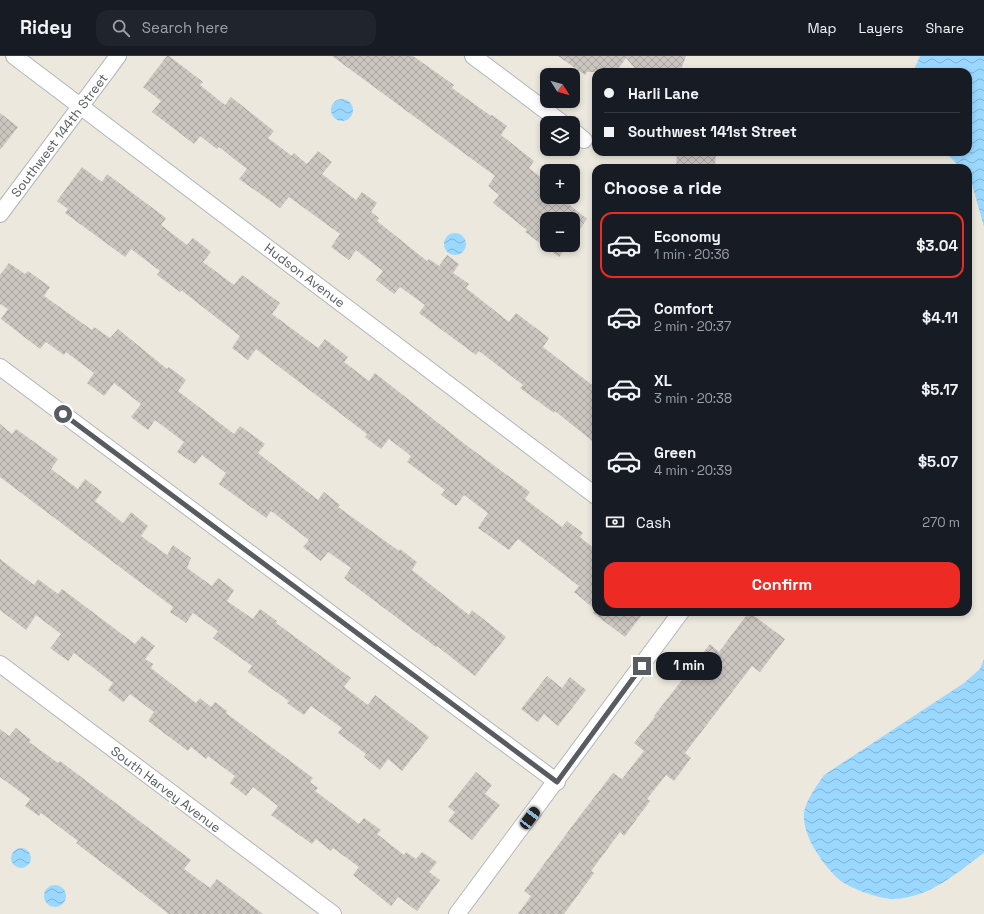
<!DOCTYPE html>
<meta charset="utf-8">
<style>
body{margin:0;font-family:"Space Grotesk",sans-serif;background:#20242c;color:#f1f3f6;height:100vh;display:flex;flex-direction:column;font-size:15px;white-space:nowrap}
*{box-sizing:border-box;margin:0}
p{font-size:13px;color:#9ea1a6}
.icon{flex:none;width:22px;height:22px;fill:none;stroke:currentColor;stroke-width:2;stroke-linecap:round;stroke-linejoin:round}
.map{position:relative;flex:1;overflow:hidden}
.details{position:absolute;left:592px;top:108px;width:380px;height:452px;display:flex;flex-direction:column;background:#171b24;border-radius:12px;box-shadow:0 2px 6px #0003}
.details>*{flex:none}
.top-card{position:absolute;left:592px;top:12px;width:380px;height:88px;border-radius:12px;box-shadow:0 2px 6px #0003;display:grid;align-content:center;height:88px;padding:0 12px;background:#171b24}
.needle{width:26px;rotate:127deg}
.fabs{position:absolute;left:540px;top:12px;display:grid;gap:8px}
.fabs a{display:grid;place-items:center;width:40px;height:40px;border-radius:8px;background:#171b24;box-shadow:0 2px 6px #0003;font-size:20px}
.end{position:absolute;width:18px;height:18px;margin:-9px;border:5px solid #585c60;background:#fff;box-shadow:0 0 0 2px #fff}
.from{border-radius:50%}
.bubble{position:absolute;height:28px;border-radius:12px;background:#171b24;box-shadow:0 2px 6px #0003;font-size:13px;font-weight:800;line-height:28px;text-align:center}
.car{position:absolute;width:12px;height:24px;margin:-12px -6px;border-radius:5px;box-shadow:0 0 3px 1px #0007;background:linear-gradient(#222 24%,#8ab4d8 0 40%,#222 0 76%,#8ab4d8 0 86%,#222 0)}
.top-card b{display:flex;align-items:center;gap:14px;height:38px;font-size:15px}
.top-card b+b{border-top:1px solid #363941}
.top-card i{width:10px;height:10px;background:#f1f3f6}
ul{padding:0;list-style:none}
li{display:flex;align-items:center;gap:12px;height:66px;margin:0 8px 6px;padding:0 4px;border:2px solid transparent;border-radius:12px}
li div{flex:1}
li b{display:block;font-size:15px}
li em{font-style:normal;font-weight:800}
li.active{border-color:#ed2a23}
li>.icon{width:36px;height:36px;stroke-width:1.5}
h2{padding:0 12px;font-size:18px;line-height:48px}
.pay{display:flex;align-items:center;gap:10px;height:44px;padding:0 12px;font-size:15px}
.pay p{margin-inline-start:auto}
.cta{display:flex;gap:8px;margin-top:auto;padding:8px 12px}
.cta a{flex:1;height:46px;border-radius:12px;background:#ed2a23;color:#fff;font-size:16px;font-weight:800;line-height:46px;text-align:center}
header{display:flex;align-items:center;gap:24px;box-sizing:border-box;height:56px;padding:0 20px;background:#171b24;border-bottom:1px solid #363941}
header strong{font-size:19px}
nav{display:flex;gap:22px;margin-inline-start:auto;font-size:14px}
.search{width:280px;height:36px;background:#20242c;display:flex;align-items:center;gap:10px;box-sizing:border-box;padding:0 14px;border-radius:12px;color:#9ea1a6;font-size:15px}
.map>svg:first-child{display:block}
.water{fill:url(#water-waves)}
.building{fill:url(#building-cross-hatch)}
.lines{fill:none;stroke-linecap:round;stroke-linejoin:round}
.street-casing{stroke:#b2b6ba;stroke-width:18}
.street{stroke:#fff;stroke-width:16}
.route{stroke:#585c60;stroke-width:5}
.labels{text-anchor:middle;stroke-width:3.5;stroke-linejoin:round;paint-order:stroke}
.street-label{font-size:13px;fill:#585c60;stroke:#fff}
</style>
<header>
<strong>Ridey</strong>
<div class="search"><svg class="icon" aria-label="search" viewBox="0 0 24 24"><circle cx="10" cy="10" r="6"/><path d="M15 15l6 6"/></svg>Search here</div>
<nav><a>Map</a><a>Layers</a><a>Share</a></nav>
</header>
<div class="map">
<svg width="984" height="858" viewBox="0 0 984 858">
<defs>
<pattern id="water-waves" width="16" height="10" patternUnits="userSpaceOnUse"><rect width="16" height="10" fill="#9bd8ff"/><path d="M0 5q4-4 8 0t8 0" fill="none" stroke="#81b2d2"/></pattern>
<pattern id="building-cross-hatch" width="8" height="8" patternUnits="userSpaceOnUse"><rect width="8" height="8" fill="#cbc6c0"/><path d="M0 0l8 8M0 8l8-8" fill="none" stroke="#a8a49f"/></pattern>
</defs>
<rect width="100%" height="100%" fill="#ece8de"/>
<!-- water -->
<g class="water">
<path d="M920,0h64v171l-14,-50 -2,-2v-7h-7l-16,-16h23v-80h-55z"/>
<circle cx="342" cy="54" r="11"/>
<circle cx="455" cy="188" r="11"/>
<path d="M984,603v194c-28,20 -54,45 -91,46 -13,0 -41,-10 -52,-18 -17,-14 -39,-45 -37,-68 2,-14 13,-27 20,-38l140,-92 16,-14z"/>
<circle cx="21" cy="802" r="10"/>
<circle cx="55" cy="840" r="11"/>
</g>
<!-- building -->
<g class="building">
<path d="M167,0h2l34,26 -3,3 25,20 6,-8 43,34 -6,7 24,18 2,-3 13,11 11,-13 14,11 -10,12 34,26 6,-8 15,11 -6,9 8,6 -2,3 50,40 2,-2 10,7 8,-11 12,9 -6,9 16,11 -3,4 43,34 7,-9 33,25 -6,9 53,41v56l-41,-33 -1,2 -34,-25 3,-3 -44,-34 -3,4 -57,-42 6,-8 -25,-18 -6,7 -18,-14 7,-9 -27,-21 -7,10 -18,-13 9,-13 -51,-37 -9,11 -41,-29 8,-10 -28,-22 -2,2 -17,-13 -6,8 -42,-32 9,-11 -18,-14z"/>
<path d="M332,0h81l41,29 -2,3 39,28 1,-1 15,11 -6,9 33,26 -5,7 18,14v15h13l27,22 -14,19v-19h-26v26h21l-9,12 -34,-25 2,-2 -34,-27 6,-8 -11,-9 7,-10z"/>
<path d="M558,0h128l-6,16h-42l-12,-14 -10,14h-29l-2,3z"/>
<path d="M0,57l18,14 -18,23z"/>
<path d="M677,96h39l-1,16h-39z"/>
<path d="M82,111l20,15 5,-8 59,44 -5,7 26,20 6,-7 18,14 -8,10 31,23 8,-10 38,28 -8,11 46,34 7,-9 23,18 -4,5 25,19 6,-8 91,72 64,47 -5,7 37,28 5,-6 16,12 -3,4 16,13v60l-22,-18 5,-6 -61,-47 -9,11 -31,-22 10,-15 -24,-18 -8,11 -15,-11 4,-5 -38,-28 4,-6 -22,-17 -8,10 -16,-12 2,-3 -111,-85 -8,11 -16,-12 8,-12 -59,-46 -1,2 -23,-17 3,-4 -29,-22 -6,8 -60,-44 3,-4 -11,-8z"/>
<path d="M9,207l16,11 3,-3 22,16 -6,9 48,34 2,-3 16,11 8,-9 49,40 2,-2 17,13 -8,11 56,43 6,-8 25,18 -7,9 60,47 6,-8 16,13 -2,2 61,44 1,-2 17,13 -5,8 57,45 3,-5 34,27 -31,39 -38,-30 -1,1 -92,-69 7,-10 -23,-16 -7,9 -18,-14 6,-7 -38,-29 -5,7 -47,-34 7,-11 -24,-18 -7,9 -18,-12 7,-10 -29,-22 -7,10 -17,-13 10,-13 -27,-21 -10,13 -17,-13 7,-10 -28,-21 -2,3 -18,-13 -6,7 -39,-30 7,-10 -8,-5v-29z"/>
<path d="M0,368l12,10 4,-5 42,30 -7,10 27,20 7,-10 17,13 -7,9 28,22 8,-11 17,14 -7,10 26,19 6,-10 18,13 -4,10 25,18 6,-8 16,12 -7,11 26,18 7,-10 17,12 -1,2 75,55 -7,9 24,18 7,-10 54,42 -27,34 -14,-12 -8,11 -16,-13 2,-3 -28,-21 4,-5 -31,-22 -7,9 -17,-12 2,-2 -41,-29 4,-6 -39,-28 5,-7 -25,-18 -7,10 -16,-11 3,-5 -173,-130z"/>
<path d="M0,503l34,26 4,-6 20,15 4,-5 73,55 7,-8 13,10 -10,13 8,5 -2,4 45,35 4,-5 11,9 4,-5 12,9 -1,2 87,65 -3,4 8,6 -3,3 44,33 5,-6 17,12 -4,4 27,21 2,-3 10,7 6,-7 15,10 -8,10 11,8 -23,31 -19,-14 -7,9 -38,-31 6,-8 -26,-19 -2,3 -15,-12 -4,5 -41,-29 7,-9 -25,-19 -7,9 -16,-13 5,-7 -27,-20 -2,3 -15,-12 -3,4 -40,-30 6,-9 -24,-18 -7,8 -15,-12 5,-7 -39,-30 -6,8 -18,-13 11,-14 -25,-19 -10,15 -26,-20z"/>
<path d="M592,556h52l-19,25z"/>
<path d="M749,556l36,27 -25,33 -8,-6 -67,87 6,5 -17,23 -8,-6 -19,24 3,2 -26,35 -4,-4 -29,39 3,2 -30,41h-46l13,-18 -7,-5 55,-74 34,-44 9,6 22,-28 -10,-8 21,-26 -1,-1 56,-72 9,8z"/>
<path d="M547,620l15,12 8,-11 16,13 -28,36 -14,-12 -6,8 -17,-13z"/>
<path d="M16,672l15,12 -2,2 29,21 2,-2 131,99 -7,9 26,19 7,-9 46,35h-94l-93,-71 2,-2 -37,-28 -2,3 -14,-10 5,-7 -30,-22v-48l9,7z"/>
<path d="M476,716l16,13 -7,9 15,11 -28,35 -24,-19 7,-9 -7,-5z"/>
</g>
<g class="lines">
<!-- street casing -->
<g class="street-casing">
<g id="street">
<path d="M14,0l582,440"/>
<path d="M473,0l89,67"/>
<path d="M573,75l11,9"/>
<path d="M0,158l118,-158"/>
<path d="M0,311l557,415"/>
<path d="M0,608l333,250"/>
<path d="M457,858l224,-302"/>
</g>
</g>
<!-- street -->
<use href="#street" class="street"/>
</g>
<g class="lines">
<!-- route -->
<path class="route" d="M63,358l494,368 85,-116"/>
</g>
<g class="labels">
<!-- street labels -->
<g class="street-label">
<text transform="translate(59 79) rotate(-53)" y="5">Southwest 144th Street</text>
<text transform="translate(305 219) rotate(37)" y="5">Hudson Avenue</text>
<text transform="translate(166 733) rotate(37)" y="5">South Harvey Avenue</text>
</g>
</g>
</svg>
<div class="fabs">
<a><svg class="needle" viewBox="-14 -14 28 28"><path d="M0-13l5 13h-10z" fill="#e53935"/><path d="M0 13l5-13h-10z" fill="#9ea1a6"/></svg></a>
<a><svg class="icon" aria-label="layers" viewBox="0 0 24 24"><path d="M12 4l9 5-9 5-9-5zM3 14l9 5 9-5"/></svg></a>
<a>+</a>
<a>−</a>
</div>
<i class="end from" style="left:63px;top:358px"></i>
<i class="end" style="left:642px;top:610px"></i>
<div class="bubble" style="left:656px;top:596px;width:66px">1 min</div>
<i class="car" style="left:530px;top:762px;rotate:37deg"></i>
<div class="top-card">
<b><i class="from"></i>Harli Lane</b>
<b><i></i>Southwest 141st Street</b>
</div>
<section class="details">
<h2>Choose a ride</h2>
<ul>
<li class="active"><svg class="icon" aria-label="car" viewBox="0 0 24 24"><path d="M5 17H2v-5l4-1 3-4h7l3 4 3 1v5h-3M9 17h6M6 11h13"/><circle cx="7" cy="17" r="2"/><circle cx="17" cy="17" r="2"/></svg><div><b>Economy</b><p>1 min · 20:36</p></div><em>$3.04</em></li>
<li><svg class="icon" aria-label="car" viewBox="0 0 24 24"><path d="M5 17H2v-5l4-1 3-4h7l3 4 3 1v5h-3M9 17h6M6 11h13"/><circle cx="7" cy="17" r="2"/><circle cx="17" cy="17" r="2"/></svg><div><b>Comfort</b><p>2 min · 20:37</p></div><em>$4.11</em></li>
<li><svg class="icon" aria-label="car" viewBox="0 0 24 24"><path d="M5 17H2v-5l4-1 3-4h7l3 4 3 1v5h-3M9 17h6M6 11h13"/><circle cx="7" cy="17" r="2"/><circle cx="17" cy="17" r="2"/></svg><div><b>XL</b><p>3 min · 20:38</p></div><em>$5.17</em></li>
<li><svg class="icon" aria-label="car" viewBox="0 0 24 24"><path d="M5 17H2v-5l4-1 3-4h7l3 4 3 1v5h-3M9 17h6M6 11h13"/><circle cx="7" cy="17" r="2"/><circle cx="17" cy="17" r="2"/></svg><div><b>Green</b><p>4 min · 20:39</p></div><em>$5.07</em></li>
</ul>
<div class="pay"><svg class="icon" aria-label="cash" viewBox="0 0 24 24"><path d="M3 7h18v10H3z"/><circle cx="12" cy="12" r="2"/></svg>Cash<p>270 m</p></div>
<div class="cta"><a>Confirm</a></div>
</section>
</div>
